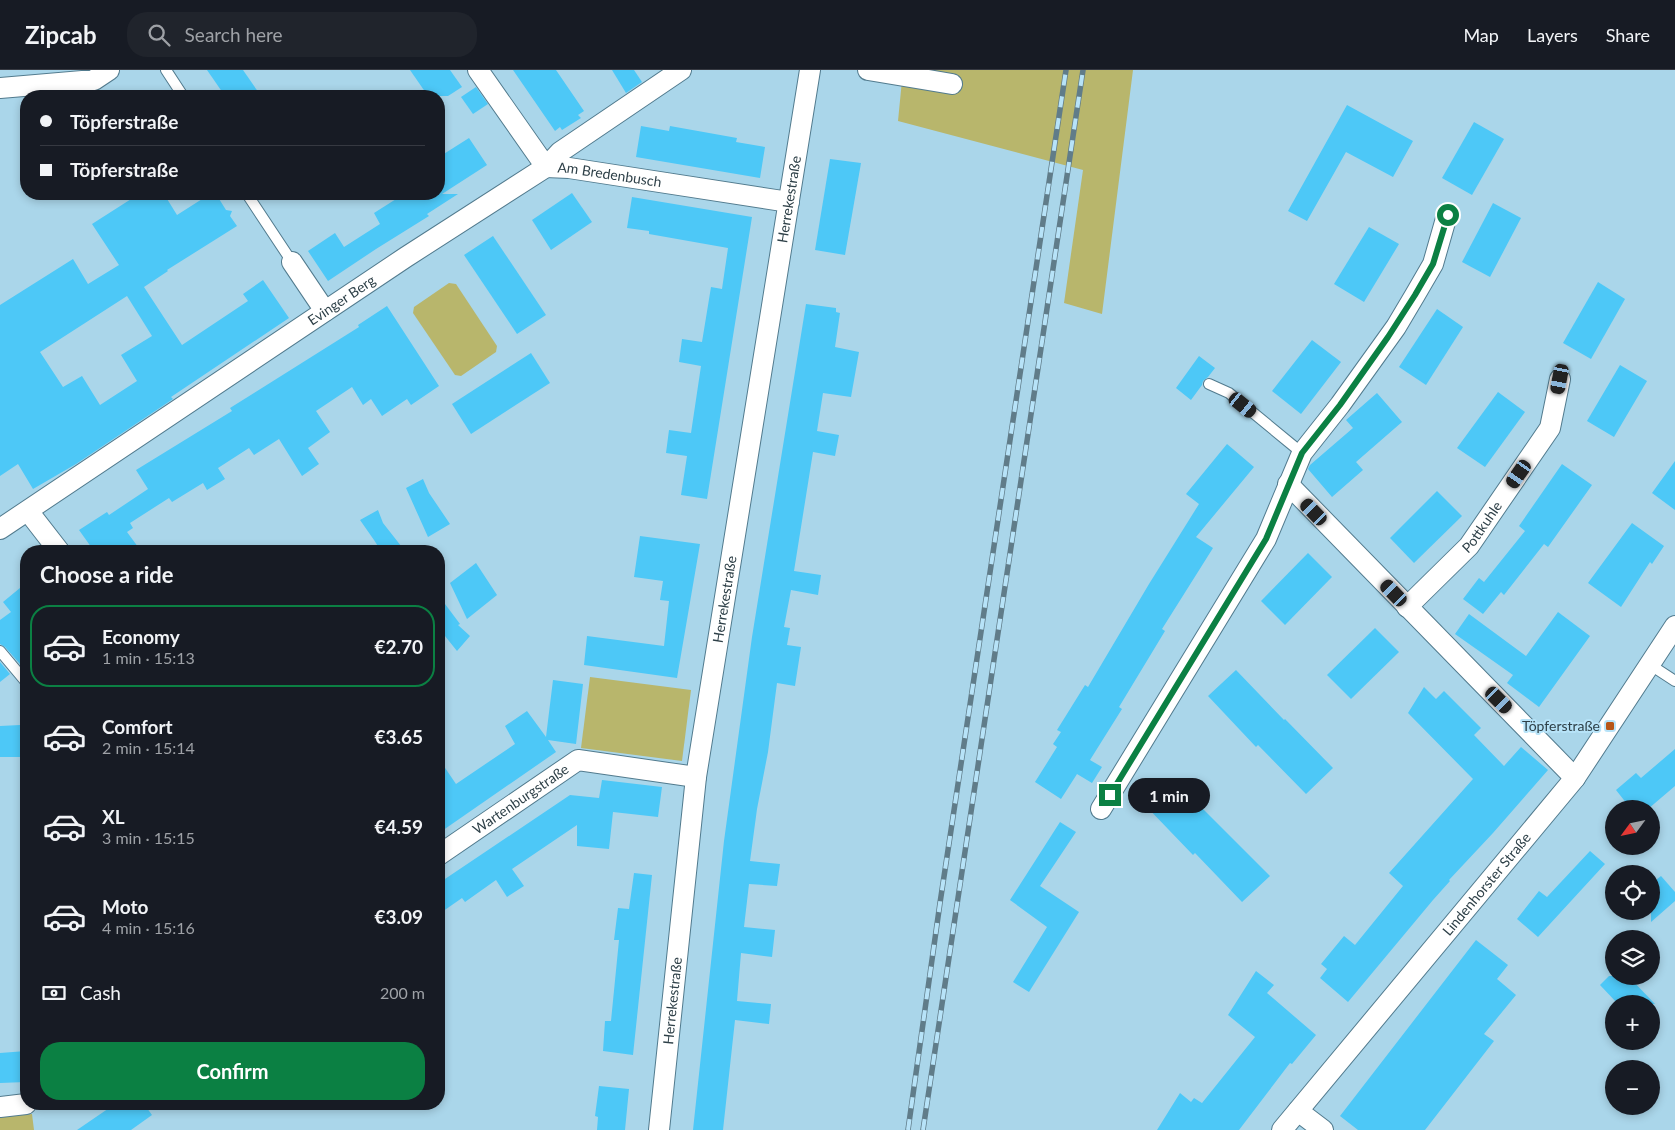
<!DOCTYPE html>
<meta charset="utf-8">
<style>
body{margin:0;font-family:Lato,sans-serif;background:#20242c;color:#f1f3f6;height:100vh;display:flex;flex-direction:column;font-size:19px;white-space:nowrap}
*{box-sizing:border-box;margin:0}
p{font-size:16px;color:#9ea1a6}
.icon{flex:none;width:28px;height:28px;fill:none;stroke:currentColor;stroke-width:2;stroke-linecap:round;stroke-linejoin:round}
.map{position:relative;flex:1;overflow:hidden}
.panel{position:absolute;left:20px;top:475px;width:425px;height:565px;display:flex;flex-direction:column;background:#171b24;border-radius:20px;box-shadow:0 2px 8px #0003}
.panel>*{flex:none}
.guide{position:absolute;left:20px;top:20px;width:425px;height:110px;border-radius:20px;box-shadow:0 2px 8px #0003;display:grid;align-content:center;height:110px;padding:0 20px;background:#171b24}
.needle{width:32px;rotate:237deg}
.tools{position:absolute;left:1605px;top:730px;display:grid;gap:10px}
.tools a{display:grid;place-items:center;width:55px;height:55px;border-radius:50%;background:#171b24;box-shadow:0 2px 8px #0003;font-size:25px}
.end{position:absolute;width:22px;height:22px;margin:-11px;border:6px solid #0b8043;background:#fff;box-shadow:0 0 0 2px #fff}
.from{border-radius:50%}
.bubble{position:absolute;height:35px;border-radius:18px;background:#171b24;box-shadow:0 2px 8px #0003;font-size:16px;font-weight:700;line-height:35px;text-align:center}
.car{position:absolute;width:15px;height:30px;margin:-15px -8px;border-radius:6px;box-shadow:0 0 4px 1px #0007;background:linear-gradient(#222 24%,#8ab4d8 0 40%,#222 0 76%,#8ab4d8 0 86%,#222 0)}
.guide b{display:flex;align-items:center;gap:18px;height:48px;font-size:19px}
.guide b+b{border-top:1px solid #363941}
.guide i{width:12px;height:12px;background:#f1f3f6}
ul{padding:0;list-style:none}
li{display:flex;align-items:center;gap:15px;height:82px;margin:0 10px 8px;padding:0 10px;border:2px solid transparent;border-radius:20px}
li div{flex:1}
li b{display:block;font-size:19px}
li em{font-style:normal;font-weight:700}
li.selected{border-color:#0b8043}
li>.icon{width:45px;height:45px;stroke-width:1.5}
h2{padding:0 20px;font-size:22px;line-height:60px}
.pay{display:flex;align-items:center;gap:12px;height:55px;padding:0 20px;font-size:19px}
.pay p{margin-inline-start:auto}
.button{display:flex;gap:10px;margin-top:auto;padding:10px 20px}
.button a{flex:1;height:58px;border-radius:20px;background:#0b8043;color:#fff;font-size:20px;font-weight:700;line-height:58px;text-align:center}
header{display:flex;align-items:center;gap:30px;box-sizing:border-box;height:70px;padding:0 25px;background:#171b24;border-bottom:1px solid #363941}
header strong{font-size:24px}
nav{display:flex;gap:28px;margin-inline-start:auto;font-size:18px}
.search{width:350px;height:45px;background:#20242c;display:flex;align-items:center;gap:12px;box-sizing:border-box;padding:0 18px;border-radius:20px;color:#9ea1a6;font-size:19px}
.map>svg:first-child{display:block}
.green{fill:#b8b66c}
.building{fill:#4dc8f7;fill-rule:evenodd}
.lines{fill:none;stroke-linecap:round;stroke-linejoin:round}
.lane-casing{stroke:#527b8e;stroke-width:12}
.street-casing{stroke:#527b8e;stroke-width:22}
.lane{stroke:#fff;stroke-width:10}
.street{stroke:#fff;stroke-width:20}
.rail-casing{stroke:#607c89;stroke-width:5.5}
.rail{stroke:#b7e3f8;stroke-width:4;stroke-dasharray:11;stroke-linecap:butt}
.route{stroke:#0b8043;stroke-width:6}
.poi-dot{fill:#b75618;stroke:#b7e3f8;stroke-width:2}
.labels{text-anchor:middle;stroke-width:4;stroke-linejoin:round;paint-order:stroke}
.street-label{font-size:14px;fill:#2e4048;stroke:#b7e3f8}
.poi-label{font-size:14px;fill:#2e4048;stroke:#b7e3f8;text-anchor:end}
</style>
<header>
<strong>Zipcab</strong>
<div class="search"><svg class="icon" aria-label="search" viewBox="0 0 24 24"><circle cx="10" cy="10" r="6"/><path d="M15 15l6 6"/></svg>Search here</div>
<nav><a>Map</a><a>Layers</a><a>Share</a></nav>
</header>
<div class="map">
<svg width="1675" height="1060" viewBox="0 0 1675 1060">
<rect width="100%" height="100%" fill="#aad6ea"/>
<!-- green -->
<g class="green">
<path d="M903,0h230l-31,244 -38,-11 19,-133 -185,-49z"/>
<path d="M449,213l7,1 41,62 -1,6 -35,24 -6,-1 -42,-62 1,-6z"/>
<path d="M590,607l101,13 -9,71 -101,-13z"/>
<path d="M32,1044l2,16h-34v-13z"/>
</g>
<!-- building -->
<g class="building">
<path d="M207,0h36l18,26h-36z"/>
<path d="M410,0h40l12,17 -14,9h-20z"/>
<path d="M513,0h43l28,41 -6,4 3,3 -19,12 -2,-3 -5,4z"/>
<path d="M612,0h22l8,12 -16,11z"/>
<path d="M476,17l12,17 -15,10 -12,-17z"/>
<path d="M1347,35l66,36 -20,36 -47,-25 -39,69 -19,-10z"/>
<path d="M1474,52l30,17 -32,56 -30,-17z"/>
<path d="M641,56l28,5 1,-5 67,12 -1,4 29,5 -5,31 -124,-21z"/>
<path d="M469,68l18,27 -45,29h16l-31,20 2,2 -53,33 -48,32 -20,-30 27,-18 9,14 36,-23 -6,-11 30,-19h35v-37z"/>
<path d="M830,89l31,4 -16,92 -30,-5z"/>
<path d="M572,123l20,29 -41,28 -19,-30z"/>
<path d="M139,124h25l13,21 33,-21h6l10,16 6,1 -2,5 7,10 -70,44 1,1 -24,16 38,58 66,-44 -5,-7 20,-14 26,38 -118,79 2,2 -97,65 -43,25 -15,-25 -18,12v-171l73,-46 15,25 31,-19 -27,-41zM127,226l25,40 -31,19 16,26 -37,24 -18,-29 -19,11 -23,-35z"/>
<path d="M632,127l120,20 -45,282 -26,-4 6,-39 -21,-3 3,-23 22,3 10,-67 -22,-4 3,-23 20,3 9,-55 11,2 6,-41 -79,-14v-3l-22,-3z"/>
<path d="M1493,133l28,15 -31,59 -28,-15z"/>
<path d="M1369,157l30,17 -35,58 -30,-18z"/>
<path d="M493,166l53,79 -29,19 -53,-79z"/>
<path d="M1598,212l27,17 -34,60 -28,-16z"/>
<path d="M806,234l30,4v4l4,1 -5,34 24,5 -8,45 -28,-4 -6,38 22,4 -4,21 -22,-4 -19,119 27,4 -3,20 -27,-5 -7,37 6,1 -3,17 14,2 -6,39 -18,-3 -9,69 -11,57 -7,52 30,3 -3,22 -28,-2 -5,43 31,3 -3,27 -31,-4 -4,48 34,3 -2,20 -34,-4 -12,110h-30l31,-289 28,-204z"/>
<path d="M387,236l52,80 -28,19 -4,-6 -25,17 -11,-17 -8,6 -11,-18 -36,24 14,21 -22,16 11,16 -17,12 -23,-37 -25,16 -5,-7 -31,20 7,11 -18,11 -4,-7 -31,19 -3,-4 -39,25 3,5 -6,4 14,19h-47l-15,-21 28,-18 2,3 39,-26 -12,-19 96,-59 -2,-3 129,-81 -1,-2z"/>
<path d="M1437,239l26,18 -37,58 -27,-18z"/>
<path d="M1312,270l29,22 -40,52 -29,-23z"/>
<path d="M531,283l19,30 -79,51 -19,-30z"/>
<path d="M1199,286l16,12 -7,9 -5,4 -1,4 -11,15 -15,-12z"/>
<path d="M1620,295l27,16 -33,56 -27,-16z"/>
<path d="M1498,322l27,20 -40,55 -28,-19z"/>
<path d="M1377,323l25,29 -46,40 7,8 -31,27 -24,-28 2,-4 43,-37 -7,-8z"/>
<path d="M1227,374l27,23 -58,70 17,11 -51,81 3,2 -46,76 3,2 -32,51 12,7 -10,16 -15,-9 -16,25 -26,-17 22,-35 -4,-3 8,-12 -4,-2 28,-45 3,2 61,-103 50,-80 -13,-10z"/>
<path d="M1675,391v49l-23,-17z"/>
<path d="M1562,394l30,21 -44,62 -4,-3 -40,51 -3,-3 -18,22 -20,-15 16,-21 5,4 41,-51 -6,-5z"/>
<path d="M423,409l6,14 21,31 -22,13 -22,-49z"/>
<path d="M1437,421l25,25 -48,47 -24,-25z"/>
<path d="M378,440l5,13 22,28h-24l-7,-11 -14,-20z"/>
<path d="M1632,453l32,23 -12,18 -2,-2 -29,45 -33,-24z"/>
<path d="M640,466l60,8 -23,134 -93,-13 3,-29 77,10 5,-45 -9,-1 3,-19 -29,-4z"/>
<path d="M1308,483l24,24 -47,48 -24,-24z"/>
<path d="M476,493l21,32 -30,24 -17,-36z"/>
<path d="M26,513v76l-6,5 -15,-17 -5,-3v-24l11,-8 -8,-10z"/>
<path d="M439,526l21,28 -2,1 12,11 -13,15 -12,-15 -6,5z"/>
<path d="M1558,542l32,24 -51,71 -32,-24 6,-8 -58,-41 14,-20 57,42z"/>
<path d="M1375,558l24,24 -48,47 -24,-24z"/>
<path d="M0,592l10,12 -10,8z"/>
<path d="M1236,600l48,50 1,-1 48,49 -27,26 -48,-49 -2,2 -48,-51z"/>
<path d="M553,610l30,4 -7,60 -28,-4 8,12 -117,81v-74l17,25 59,-40 -10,-18 22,-15 19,26z"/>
<path d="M1424,617l12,12 8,-8 37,37 -7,7 30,31 17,-19 27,23 -55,63 -44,47 1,1 -17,19 -85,102 -28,-24 7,-9 -6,-5 23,-28 11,9 48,-59 -14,-13 84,-94 -65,-66z"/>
<path d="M20,655l2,32h-22v-31z"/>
<path d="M1675,679v37l-27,23h-17l-15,-19 20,-17 5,5z"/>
<path d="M1172,708l98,98 -28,26 -47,-49 -2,2 -49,-51z"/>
<path d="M602,710l60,7 -4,30 -45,-5 -4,37 -32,-3v-21l-65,44 12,17 -17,11 -11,-17 -31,22 -3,-4 -23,16v-31l131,-88 29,3z"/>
<path d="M1060,752l16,10 -36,54 39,26 -50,80 -16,-10 34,-55 -37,-27z"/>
<path d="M1590,781l15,13 -67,73 -21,-18 22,-28 8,6z"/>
<path d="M634,803l18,2 -19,180 -30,-4 2,-30h6l8,-81h-5l4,-32 11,1z"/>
<path d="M1661,806l14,16v9l-24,21v-38z"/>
<path d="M1476,870l32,25 -11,14 19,16 -32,39 10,7 -69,89h-67l-18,-14z"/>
<path d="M1256,901l18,14 -7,8 49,42 -24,29 -2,-1 -51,67h-82l23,-37 11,9 3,-4 8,5 53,-66 -27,-22z"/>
<path d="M1609,906h19l27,28h-37l-18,-19z"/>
<path d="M26,981v31l-26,1v-30z"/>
<path d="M599,1016l30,3 -4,41h-28l1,-13 -3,-1z"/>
<path d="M115,1034h29l8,11 -21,15h-54z"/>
</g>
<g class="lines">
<!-- lane casing -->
<g class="lane-casing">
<g id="lane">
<path d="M166,0l17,26"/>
<path d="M247,124l45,68"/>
<path d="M1209,314l20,9 73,60"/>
<path d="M0,581l26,31"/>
<path d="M1649,594l26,17"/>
</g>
</g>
<!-- street casing -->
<g class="street-casing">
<g id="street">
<path d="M478,0l68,97"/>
<path d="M868,0l84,14"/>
<path d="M0,18l94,-8 15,-10"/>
<path id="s1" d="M546,97l23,1 220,34"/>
<path d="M292,192l33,49"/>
<path d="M1288,414l287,294"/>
<path d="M28,441l31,40"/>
<path id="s2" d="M0,459l406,-272 140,-90 14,-15 121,-82"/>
<path id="s3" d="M1407,537l62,-61 81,-118 10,-49"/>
<path d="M1101,739l165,-270 36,-86 38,-48 56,-78 19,-32 18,-31 14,-49"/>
<path id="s4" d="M439,785l139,-95 118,17"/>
<path d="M0,1037l26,-3"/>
<path d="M1298,1041l25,19"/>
<path id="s5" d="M659,1060l37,-353 114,-707"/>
<path id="s6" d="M1282,1060l293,-352 100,-152"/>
</g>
</g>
<!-- lane -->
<use href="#lane" class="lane"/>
<!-- street -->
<use href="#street" class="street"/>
<!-- rail casing -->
<g class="rail-casing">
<g id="rail">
<path d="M908,1060l32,-227 126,-833"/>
<path d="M923,1060l160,-1060"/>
</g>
</g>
<!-- rail -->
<use href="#rail" class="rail"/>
</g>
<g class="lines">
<!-- route -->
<path class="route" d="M1110,725l156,-256 36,-86 38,-48 48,-68 27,-42 18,-31 15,-49"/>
</g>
<!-- markers -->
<rect class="poi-dot" x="1605" y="651" width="10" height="10" rx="2.5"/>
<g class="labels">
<!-- street labels -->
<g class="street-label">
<text dy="5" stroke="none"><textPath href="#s1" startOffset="64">Am Bredenbusch</textPath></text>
<text dy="5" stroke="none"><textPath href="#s5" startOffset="940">Herrekestraße</textPath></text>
<text dy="5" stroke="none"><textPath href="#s2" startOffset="411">Evinger Berg</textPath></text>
<text dy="5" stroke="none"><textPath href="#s3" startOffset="110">Pottkuhle</textPath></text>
<text dy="5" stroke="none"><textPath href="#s5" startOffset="535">Herrekestraße</textPath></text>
<text dy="5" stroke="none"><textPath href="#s4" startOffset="99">Wartenburgstraße</textPath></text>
<text dy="5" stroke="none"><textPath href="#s6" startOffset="320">Lindenhorster Straße</textPath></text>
<text dy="5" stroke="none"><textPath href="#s5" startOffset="130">Herrekestraße</textPath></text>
</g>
<!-- poi labels -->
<g class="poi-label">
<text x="1600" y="661">Töpferstraße</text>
</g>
</g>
</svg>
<div class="tools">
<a><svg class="needle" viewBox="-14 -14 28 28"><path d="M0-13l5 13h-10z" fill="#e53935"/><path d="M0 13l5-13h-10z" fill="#9ea1a6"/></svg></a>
<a><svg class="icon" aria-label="locate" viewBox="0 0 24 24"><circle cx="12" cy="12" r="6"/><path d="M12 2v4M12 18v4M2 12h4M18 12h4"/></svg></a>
<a><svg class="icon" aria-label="layers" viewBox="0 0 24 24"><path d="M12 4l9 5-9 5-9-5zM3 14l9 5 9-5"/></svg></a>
<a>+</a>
<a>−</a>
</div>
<i class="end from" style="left:1448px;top:145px"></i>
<i class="end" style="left:1110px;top:725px"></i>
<div class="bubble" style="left:1128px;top:708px;width:82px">1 min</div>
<i class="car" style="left:1560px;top:309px;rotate:191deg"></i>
<i class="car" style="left:1243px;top:335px;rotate:129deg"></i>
<i class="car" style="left:1519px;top:404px;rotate:215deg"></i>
<i class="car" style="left:1314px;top:442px;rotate:316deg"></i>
<i class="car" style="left:1394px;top:523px;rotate:316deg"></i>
<i class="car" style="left:1499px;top:630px;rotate:135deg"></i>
<div class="guide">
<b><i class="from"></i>Töpferstraße</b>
<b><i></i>Töpferstraße</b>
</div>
<section class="panel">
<h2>Choose a ride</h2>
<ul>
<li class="selected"><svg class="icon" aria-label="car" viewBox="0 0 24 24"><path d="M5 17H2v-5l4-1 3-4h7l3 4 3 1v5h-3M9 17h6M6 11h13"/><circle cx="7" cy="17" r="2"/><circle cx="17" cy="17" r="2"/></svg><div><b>Economy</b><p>1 min · 15:13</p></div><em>€2.70</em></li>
<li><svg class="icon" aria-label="car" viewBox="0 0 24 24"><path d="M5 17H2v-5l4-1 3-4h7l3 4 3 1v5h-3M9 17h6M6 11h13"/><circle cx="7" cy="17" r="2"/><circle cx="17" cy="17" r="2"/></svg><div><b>Comfort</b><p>2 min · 15:14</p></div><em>€3.65</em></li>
<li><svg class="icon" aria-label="car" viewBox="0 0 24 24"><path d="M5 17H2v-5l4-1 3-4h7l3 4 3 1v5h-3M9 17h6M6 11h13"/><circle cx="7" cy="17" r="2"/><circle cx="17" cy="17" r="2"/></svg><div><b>XL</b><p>3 min · 15:15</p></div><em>€4.59</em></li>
<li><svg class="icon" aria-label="car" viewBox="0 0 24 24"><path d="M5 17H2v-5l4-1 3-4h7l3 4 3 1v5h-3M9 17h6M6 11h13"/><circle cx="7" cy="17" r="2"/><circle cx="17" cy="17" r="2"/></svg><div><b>Moto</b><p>4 min · 15:16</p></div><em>€3.09</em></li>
</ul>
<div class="pay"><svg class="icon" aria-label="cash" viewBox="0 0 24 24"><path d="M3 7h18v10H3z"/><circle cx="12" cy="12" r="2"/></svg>Cash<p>200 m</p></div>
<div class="button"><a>Confirm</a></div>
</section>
</div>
